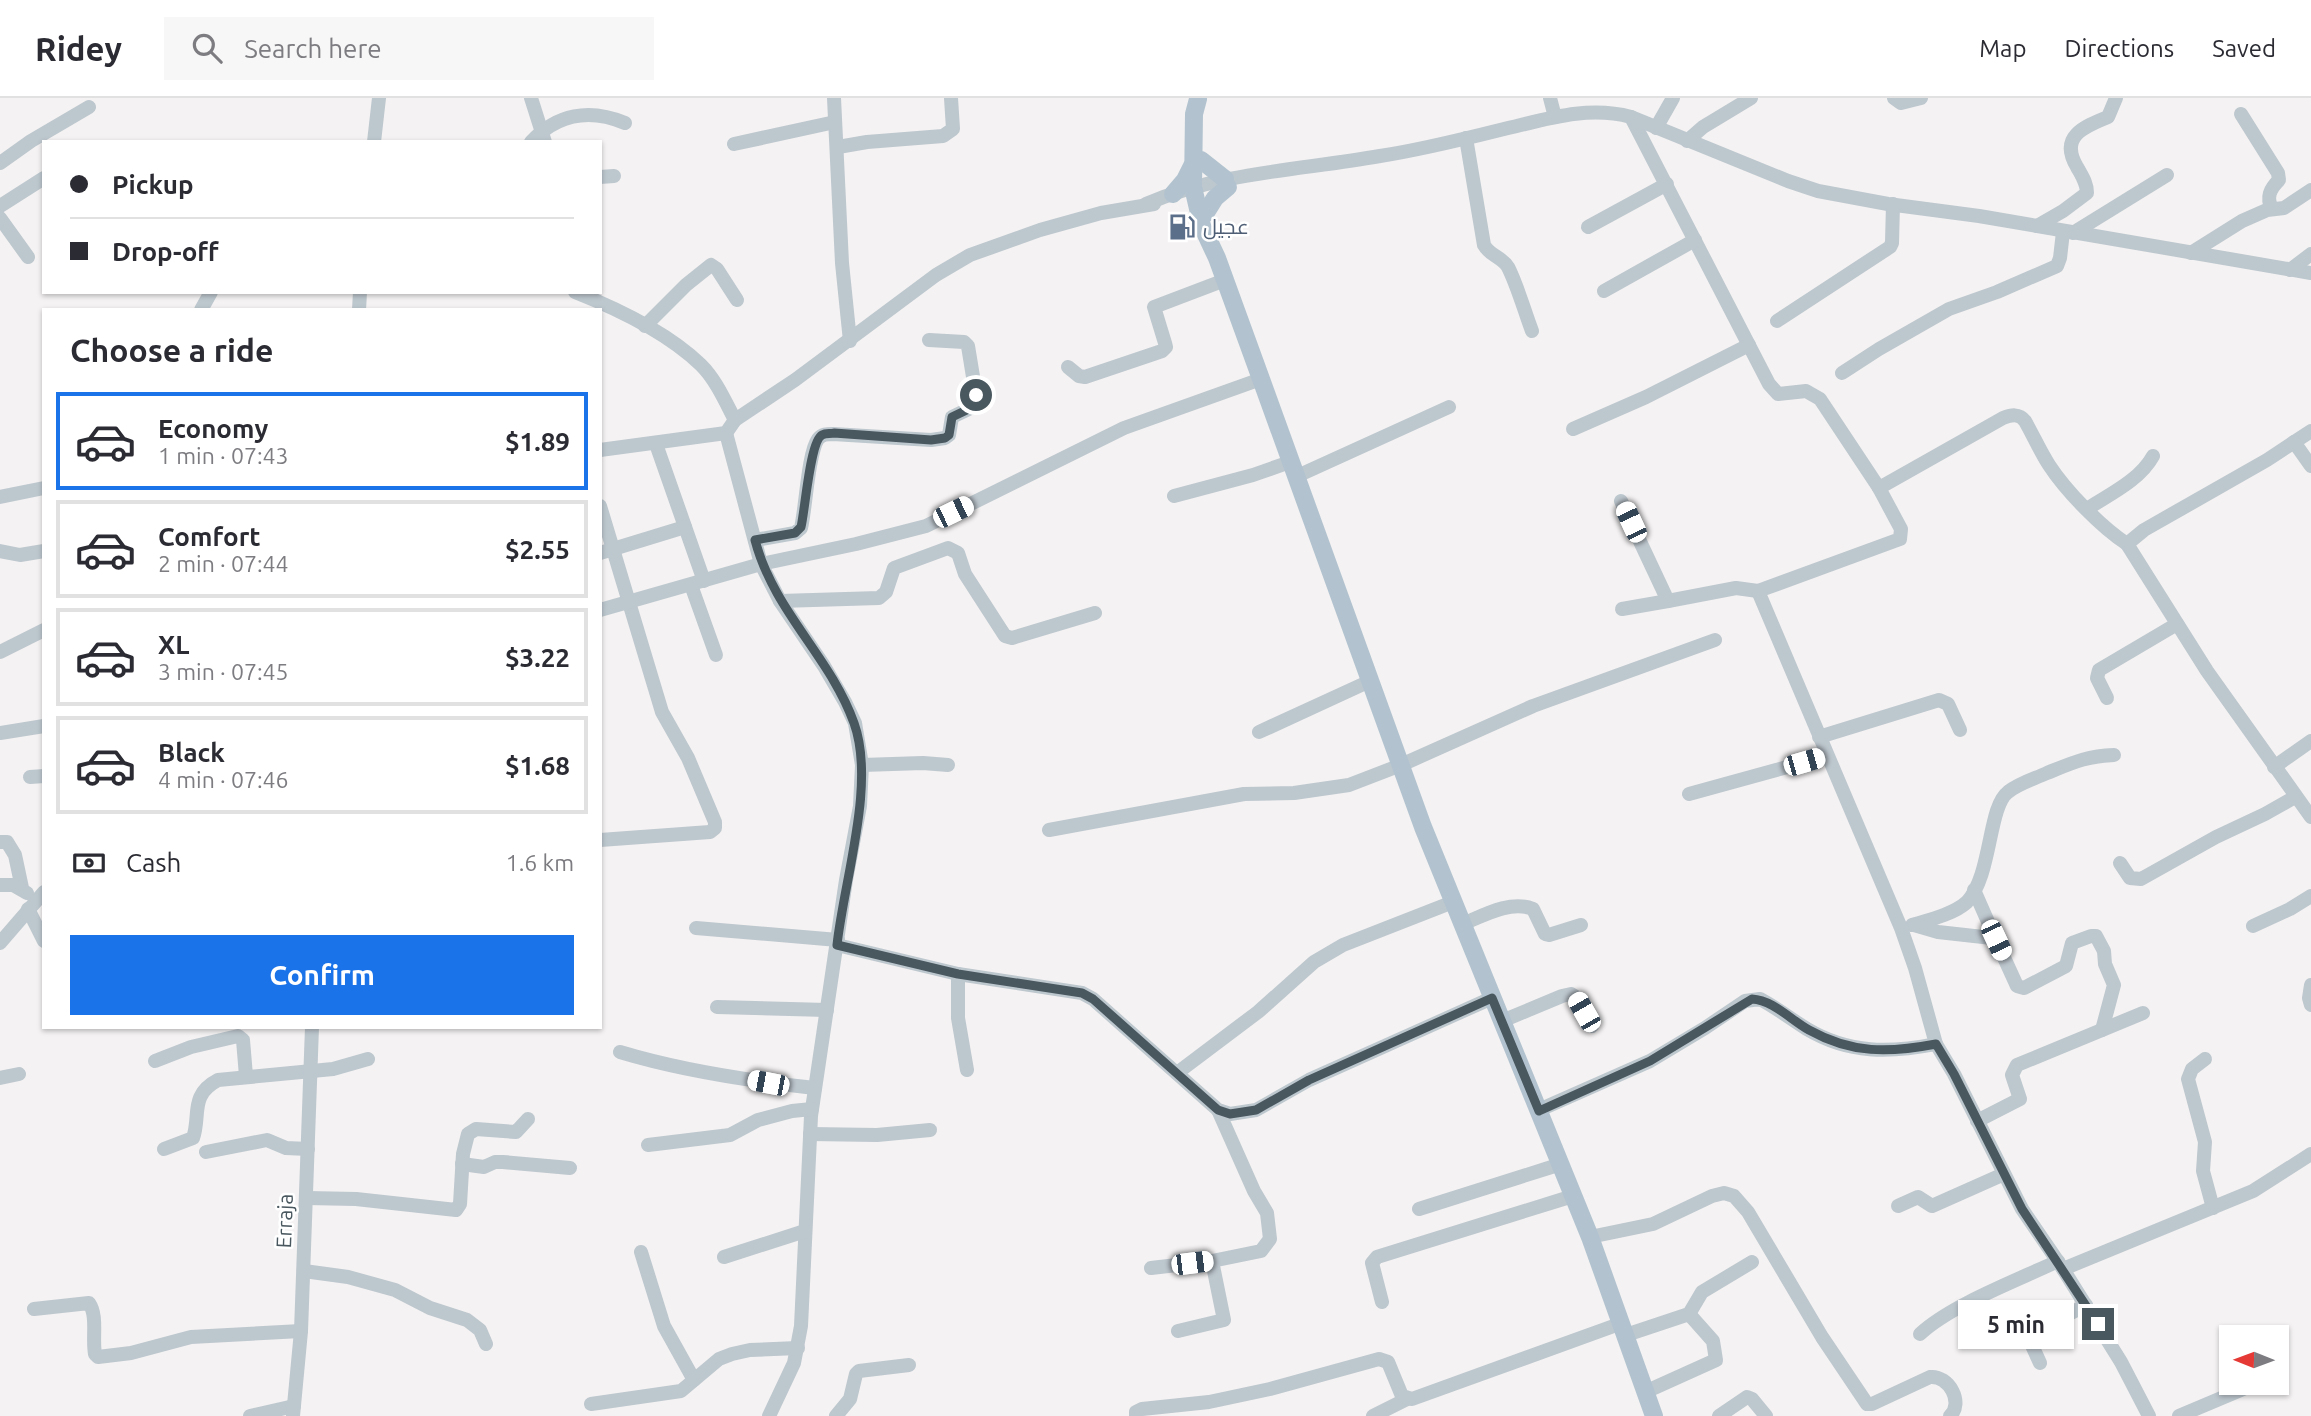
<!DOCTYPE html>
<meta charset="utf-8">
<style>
body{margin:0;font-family:Ubuntu,Cairo,sans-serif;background:#f7f7f7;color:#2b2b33;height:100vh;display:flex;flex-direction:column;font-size:26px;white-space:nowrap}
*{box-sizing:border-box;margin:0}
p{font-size:23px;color:#7c7c81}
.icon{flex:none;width:38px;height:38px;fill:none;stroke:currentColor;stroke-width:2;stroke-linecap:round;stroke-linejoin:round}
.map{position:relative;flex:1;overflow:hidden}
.sheet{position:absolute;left:42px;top:210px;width:560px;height:721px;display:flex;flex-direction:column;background:#fff;border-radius:0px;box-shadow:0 2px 5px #0004}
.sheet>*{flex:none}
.top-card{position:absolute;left:42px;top:42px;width:560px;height:154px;border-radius:0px;box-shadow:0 2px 5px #0004;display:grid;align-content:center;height:154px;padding:0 28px;background:#fff}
.needle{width:46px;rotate:271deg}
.buttons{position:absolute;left:2219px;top:1227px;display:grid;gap:14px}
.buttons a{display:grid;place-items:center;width:70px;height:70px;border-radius:0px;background:#fff;box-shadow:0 2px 5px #0004;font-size:35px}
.end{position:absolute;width:32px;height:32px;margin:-16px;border:9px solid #49575f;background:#fff;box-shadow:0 0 0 4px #fff}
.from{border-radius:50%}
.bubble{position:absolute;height:49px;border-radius:0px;background:#fff;box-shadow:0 2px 5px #0004;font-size:23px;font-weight:600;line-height:49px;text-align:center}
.car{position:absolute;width:21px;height:42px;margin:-21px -10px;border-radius:9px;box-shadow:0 0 5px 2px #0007;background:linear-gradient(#fff 24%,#345 0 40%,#fff 0 76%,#345 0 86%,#fff 0)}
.top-card b{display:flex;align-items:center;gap:24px;height:66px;font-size:26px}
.top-card b+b{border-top:2px solid #e1e1e2}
.top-card i{width:18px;height:18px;background:#2b2b33}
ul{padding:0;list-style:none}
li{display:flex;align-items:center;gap:21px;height:98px;margin:0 14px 10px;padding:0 14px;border:4px solid #e1e1e2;border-radius:0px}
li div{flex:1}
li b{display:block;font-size:26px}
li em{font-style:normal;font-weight:600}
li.active{border-color:#1a73e8}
li>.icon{width:63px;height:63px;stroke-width:1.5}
h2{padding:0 28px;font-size:32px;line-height:84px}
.pay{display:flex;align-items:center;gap:18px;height:77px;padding:0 28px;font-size:26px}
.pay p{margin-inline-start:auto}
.primary-button{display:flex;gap:14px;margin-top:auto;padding:14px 28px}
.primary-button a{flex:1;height:80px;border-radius:0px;background:#1a73e8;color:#fff;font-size:28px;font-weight:600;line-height:80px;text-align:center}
header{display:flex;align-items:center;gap:42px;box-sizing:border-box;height:98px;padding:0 35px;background:#fff;border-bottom:2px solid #e1e1e2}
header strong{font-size:33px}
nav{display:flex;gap:38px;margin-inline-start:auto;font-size:24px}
.search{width:490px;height:63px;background:#f7f7f7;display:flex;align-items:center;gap:18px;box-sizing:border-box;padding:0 24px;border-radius:0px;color:#7c7c81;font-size:26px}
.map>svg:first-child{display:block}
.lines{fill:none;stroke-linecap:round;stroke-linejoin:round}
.minor{stroke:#bdc7ce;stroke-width:14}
.major{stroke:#b2c3cf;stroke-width:18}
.route{stroke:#49575f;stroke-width:9}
.labels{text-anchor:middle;stroke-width:5;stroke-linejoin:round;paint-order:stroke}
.service-label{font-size:21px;fill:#4e5e75;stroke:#fff;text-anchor:start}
.street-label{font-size:21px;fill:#49575f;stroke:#fff}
</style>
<header>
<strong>Ridey</strong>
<div class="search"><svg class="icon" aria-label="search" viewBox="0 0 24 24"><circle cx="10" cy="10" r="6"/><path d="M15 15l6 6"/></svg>Search here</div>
<nav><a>Map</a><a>Directions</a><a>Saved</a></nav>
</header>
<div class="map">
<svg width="2311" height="1318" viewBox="0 0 2311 1318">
<rect width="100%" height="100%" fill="#f4f2f2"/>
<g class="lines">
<!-- minor -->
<g class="minor">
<path d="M531,0l14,44"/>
<path d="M834,0l8,165 8,78"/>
<path d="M1550,0l5,19"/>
<path d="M1894,0l7,5 20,-5"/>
<path d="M2241,16l37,59 1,7c-9,9 -13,17 -7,29"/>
<path d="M1631,19l138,267 9,10 28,-3 14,8 59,89"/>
<path d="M1656,30l17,-30"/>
<path d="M1466,40l18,107c6,11 18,12 24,22 10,20 16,43 24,64"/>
<path d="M1687,43l16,-14 48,-29"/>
<path d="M374,44l5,-44"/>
<path d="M531,44c26,-28 58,-34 94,-19"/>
<path d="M734,46l101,-22"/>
<path d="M838,49l29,-5 76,-6 10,-7 -2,-31"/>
<path d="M0,65l31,-22 58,-34"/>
<path d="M600,79l14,-1"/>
<path d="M1146,106c75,-32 155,-34 234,-48 40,-6 80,-16 120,-26 44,-10 86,-25 131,-13l157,64 30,10 70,13 91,12 332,57"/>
<path d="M0,108l44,-28"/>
<path d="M0,120l28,39"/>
<path d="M2037,128l26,-15 24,-18c0,-10 -5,-17 -10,-26 -18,-30 6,-40 31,-50l8,-19"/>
<path d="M1588,129l79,-43"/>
<path d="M2073,135l94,-58"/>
<path d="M2191,155l51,-32 25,-11 17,-2 27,-18"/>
<path d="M2290,172l21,-16"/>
<path d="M1604,193l91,-51"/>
<path d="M575,194c43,17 92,40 126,73 15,15 24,36 34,55"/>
<path d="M201,212l10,-18"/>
<path d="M359,212l1,-18"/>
<path d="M1777,223l113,-74 2,-4 1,-39"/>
<path d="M645,228l41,-41 25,-20 6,4 20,31"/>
<path d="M1068,269l11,9 6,1 77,-26 4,-4 -1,-4 -11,-36 71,-27"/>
<path d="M1842,275l37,-24 70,-40 48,-17 60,-26 3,-8 3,-26"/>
<path d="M1573,331l73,-32 103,-52"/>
<path d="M2311,333l-44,29 -123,70 -17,14 80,127 104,146"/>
<path d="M726,335l35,131 19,37 44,65 21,36 10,21 7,42 -2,41 -14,74 -35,236 -10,210 -7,37 -25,53"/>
<path d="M2294,344l17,24"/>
<path d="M656,346l48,137"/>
<path d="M600,352l126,-17 9,-13 60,-40 141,-105 34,-20 70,-25 61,-17 53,-9"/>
<path d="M1295,379l154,-70"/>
<path d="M1174,398l79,-21 37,-13"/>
<path d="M0,399l44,-9"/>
<path d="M1621,403l47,100 68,-13 22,3"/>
<path d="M600,408l62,206 26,46 27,64v6l-5,4 -110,8"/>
<path d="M2087,411c23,-15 53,-29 66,-53"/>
<path d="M755,442l40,-7 6,-5c5,-21 7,-75 17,-89 4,-5 9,-5 15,-5l98,6 14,-2 4,-3 3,-18 23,-11 1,-11 -8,-49 -4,-4 -35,-2"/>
<path d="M0,453l20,4 24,-4"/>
<path d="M600,455l85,-26"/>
<path d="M691,487l25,70"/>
<path d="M780,503l99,-3 7,-6 8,-24 54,-20 10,5 7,21 40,62 7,2 83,-25"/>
<path d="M1622,511l46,-8"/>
<path d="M600,512l161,-46 95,-20 70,-18 198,-98 137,-49"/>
<path d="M0,554l44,-22"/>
<path d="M2107,600l-10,-20 2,-8 78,-46"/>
<path d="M1259,634l111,-51"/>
<path d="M0,635l44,-7"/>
<path d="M1819,639l120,-37 9,4 12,26"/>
<path d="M862,667l61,-2 25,2"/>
<path d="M2274,669l37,-26"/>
<path d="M30,679l14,-1"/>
<path d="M1689,696l138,-38"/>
<path d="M1049,732l195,-36 50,-1 55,-8 52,-20 132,-59 182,-66"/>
<path d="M0,744h7l8,13 7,33"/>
<path d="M2120,765l10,15 11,1 75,-42 49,-23 30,-17"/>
<path d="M0,787h13l14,8"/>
<path d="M1974,792l22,50"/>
<path d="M28,811l16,32"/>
<path d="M1463,826c21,-9 48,-24 70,-15l12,25 4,1 32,-10"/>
<path d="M1912,827c17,-5 42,-11 55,-23 25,-27 21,-95 41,-110 11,-9 26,-13 39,-19 25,-10 39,-17 67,-18"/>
<path d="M1914,827l24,7 54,6 4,2 21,46 7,2 42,-22 6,-23 19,-7h5l8,15 1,13 9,21 -12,45"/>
<path d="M2253,828l37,-17 21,-13"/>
<path d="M696,830l142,12"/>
<path d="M0,845l44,-51"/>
<path d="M837,847l121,29 124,19 11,6 125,111 12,4 26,-4 53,-30 183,-82"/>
<path d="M958,876v44l9,52"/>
<path d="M2311,887l-2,13 2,7"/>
<path d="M717,909l110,3"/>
<path d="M1502,923l60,-25 9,-2 5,3 16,29"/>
<path d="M1936,946l-21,-76 -14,-40 -143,-337 142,-52 1,-10 -22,-41 124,-70c8,-3 16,-5 22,3 8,14 15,30 24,44 17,26 52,62 78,79"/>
<path d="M620,954c63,19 130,29 195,36"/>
<path d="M2205,961l-13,10 -4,10 17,63 -2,29 10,37"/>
<path d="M155,963l36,-14 47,-11 5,4 3,36"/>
<path d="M1177,975l81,-61 56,-50 29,-17 110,-43"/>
<path d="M0,980l19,-4"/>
<path d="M1539,1012l111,-49 55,-33 40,-27 15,-2c17,9 31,20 47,30 42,25 83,24 129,15l18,30 68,135 41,60 58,93 28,54"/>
<path d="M1977,1023l43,-22 -8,-24 5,-10 126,-52"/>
<path d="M810,1036l67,1 53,-5"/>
<path d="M648,1047l82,-10 28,-15 34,-9 20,-2"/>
<path d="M164,1051l29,-11c8,-22 -4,-43 25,-58l115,-11 35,-10"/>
<path d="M206,1054l61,-12 19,8 22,1"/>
<path d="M462,1066l22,3 11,-5h8l67,6"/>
<path d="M307,1100l49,1 100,11 4,-6 3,-50 5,-20 8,-5 40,3 12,-13"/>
<path d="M1898,1108l20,-9 14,9 72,-32"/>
<path d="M1419,1111l142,-45"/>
<path d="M1590,1139l63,-13 59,-28 12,-3 10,3 14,16 74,125 45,67h5l58,-27c19,-2 34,26 20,39"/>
<path d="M641,1154l23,74 30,54"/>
<path d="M724,1159l81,-26"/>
<path d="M1151,1170l61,-7"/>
<path d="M2063,1171l190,-78 58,-37"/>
<path d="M304,1173l44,6 47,13 35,18 37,12 13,10 6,14"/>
<path d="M1382,1204l-10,-39 5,-6 196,-61"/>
<path d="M34,1211l55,-6c9,13 3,35 6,51l3,3 33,-4 60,-16 110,-6"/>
<path d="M1178,1233l46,-11 -12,-59 49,-10 9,-12 -3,-26 -13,-22 -36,-81"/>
<path d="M1920,1236c31,-29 98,-54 138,-73"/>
<path d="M1626,1237l63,-21 13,-22 50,-30"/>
<path d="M2040,1265l-10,-22 1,-7 55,-29"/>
<path d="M1645,1294l71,-32 -3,-19 -24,-27"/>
<path d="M591,1306l90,-13 38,-32 13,-5 18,-4 48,-2"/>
<path d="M250,1318l44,-10"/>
<path d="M293,1318l8,-85 11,-304"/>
<path d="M836,1318l14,-17 6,-25 3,-3 50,-6"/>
<path d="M1136,1318v-4l6,-3 67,-7 61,-13 109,-30 9,3 14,34 10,3 210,-76"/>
<path d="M1373,1318l34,-17"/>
<path d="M1719,1318l28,-19 5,2 14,17"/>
<path d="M2179,1318l64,-27"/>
</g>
<!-- major -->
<g class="major">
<path d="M1198,1l-4,15 -1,73 9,39 15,32 44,121 162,448 167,410 64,179"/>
<path d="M1201,62l24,19"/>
<path d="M1173,96l12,-14 7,-14"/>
<path d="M1205,116l10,-16 13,-11"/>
</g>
</g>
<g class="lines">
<!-- route -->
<path class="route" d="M976,297l-1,11 -23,11 -3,18 -4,3 -14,2 -97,-7c-4,1 -8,0 -12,2 -12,6 -17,76 -21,92l-6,6 -40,7c19,72 75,116 99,183 22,61 -10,157 -17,222l121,29 124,19 11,6 125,111 12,4 26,-4 53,-30 183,-82 47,113 111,-50 102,-62c21,1 39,21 57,31 43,24 80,23 127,14l18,30 68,135 76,115"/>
</g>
<!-- icons -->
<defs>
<g id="fuel-bare" transform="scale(2.1)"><path d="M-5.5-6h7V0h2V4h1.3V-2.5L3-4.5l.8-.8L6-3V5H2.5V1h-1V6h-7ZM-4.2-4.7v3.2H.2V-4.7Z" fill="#5c6f8a" stroke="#fff" stroke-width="2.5" paint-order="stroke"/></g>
</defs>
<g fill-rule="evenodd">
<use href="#fuel-bare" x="1182" y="129"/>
</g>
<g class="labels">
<!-- service labels -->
<g class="service-label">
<text x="1203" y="136">عجيل</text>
</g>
<!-- street labels -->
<g class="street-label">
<text transform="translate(285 1123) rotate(-88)" y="7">Erraja</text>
</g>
</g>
</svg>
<div class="buttons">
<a><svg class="needle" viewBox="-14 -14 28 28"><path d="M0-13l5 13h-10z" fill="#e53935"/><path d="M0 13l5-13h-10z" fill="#7c7c81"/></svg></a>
</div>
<i class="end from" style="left:976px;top:297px"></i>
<i class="end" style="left:2098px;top:1226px"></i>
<div class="bubble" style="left:1958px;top:1202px;width:116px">5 min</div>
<i class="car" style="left:953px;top:414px;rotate:64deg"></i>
<i class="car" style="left:1631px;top:424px;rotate:335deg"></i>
<i class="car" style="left:1804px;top:664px;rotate:74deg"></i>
<i class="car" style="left:1996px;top:842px;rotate:155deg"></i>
<i class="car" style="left:1584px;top:914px;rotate:330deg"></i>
<i class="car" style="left:768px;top:985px;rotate:281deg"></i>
<i class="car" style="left:1192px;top:1165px;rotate:83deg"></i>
<div class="top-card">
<b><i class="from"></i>Pickup</b>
<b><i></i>Drop-off</b>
</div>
<section class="sheet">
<h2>Choose a ride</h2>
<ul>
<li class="active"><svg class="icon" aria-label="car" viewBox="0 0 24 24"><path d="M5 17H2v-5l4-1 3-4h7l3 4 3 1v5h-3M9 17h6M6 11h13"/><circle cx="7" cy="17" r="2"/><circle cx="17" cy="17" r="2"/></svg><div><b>Economy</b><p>1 min · 07:43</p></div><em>$1.89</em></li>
<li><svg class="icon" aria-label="car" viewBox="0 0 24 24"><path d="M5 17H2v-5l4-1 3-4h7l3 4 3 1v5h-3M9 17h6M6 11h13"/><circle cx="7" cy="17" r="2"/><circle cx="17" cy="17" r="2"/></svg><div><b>Comfort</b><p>2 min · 07:44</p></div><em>$2.55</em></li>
<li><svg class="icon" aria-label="car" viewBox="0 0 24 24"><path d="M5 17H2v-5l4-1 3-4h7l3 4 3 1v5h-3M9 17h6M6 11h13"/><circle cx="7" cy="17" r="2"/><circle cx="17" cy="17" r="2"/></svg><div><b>XL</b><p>3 min · 07:45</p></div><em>$3.22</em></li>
<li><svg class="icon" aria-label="car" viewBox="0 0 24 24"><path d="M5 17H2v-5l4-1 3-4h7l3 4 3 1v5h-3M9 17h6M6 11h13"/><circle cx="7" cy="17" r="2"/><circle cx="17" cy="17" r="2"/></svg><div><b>Black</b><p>4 min · 07:46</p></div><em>$1.68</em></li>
</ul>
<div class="pay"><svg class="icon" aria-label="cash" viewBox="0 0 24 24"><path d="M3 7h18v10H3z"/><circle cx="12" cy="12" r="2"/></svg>Cash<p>1.6 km</p></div>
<div class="primary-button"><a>Confirm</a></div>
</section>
</div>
